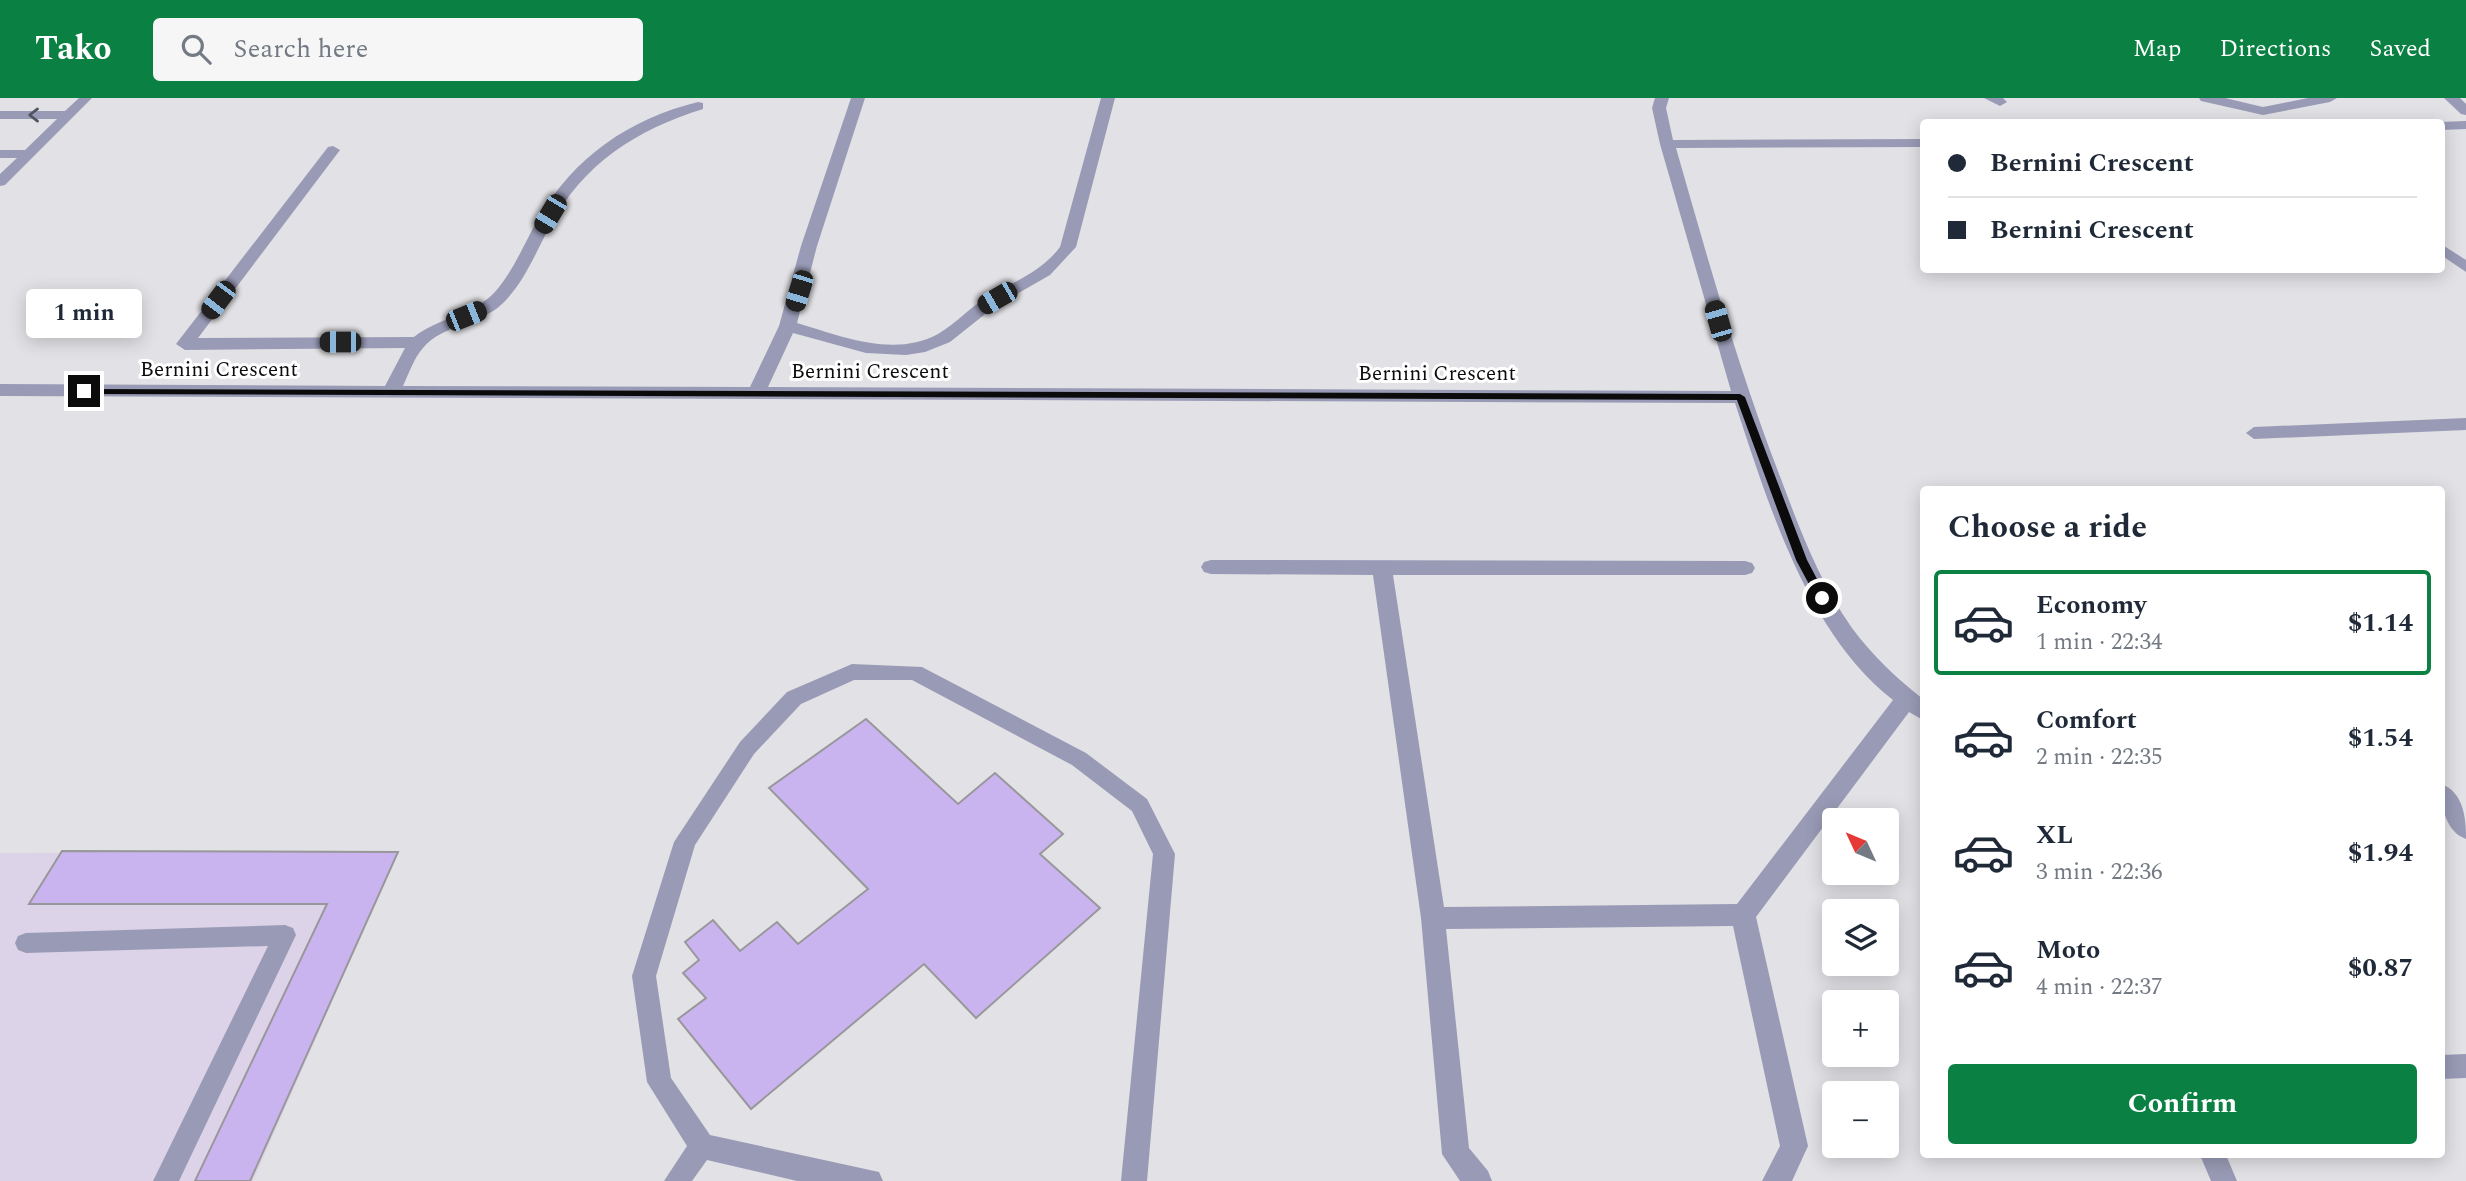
<!DOCTYPE html>
<meta charset="utf-8">
<style>
body{margin:0;font-family:Spectral,serif;background:#f6f6f7;color:#1f2937;height:100vh;display:flex;flex-direction:column;font-size:26px;white-space:nowrap}
*{box-sizing:border-box;margin:0}
p{font-size:23px;color:#747a83}
.icon{flex:none;width:38px;height:38px;fill:none;stroke:currentColor;stroke-width:2;stroke-linecap:round;stroke-linejoin:round}
.map{position:relative;flex:1;overflow:hidden}
.details{position:absolute;left:1920px;top:388px;width:525px;height:672px;display:flex;flex-direction:column;background:#fff;border-radius:7px;box-shadow:0 4px 18px #0003}
.details>*{flex:none}
.banner{position:absolute;left:1920px;top:21px;width:525px;height:154px;border-radius:7px;box-shadow:0 4px 18px #0003;display:grid;align-content:center;height:154px;padding:0 28px;background:#fff}
.needle{width:46px;rotate:314deg}
.tools{position:absolute;left:1822px;top:710px;display:grid;gap:14px}
.tools a{display:grid;place-items:center;width:77px;height:77px;border-radius:7px;background:#fff;box-shadow:0 4px 18px #0003;font-size:35px}
.end{position:absolute;width:32px;height:32px;margin:-16px;border:9px solid #0b0b0c;background:#fff;box-shadow:0 0 0 4px #fff}
.from{border-radius:50%}
.bubble{position:absolute;height:49px;border-radius:7px;background:#fff;box-shadow:0 4px 18px #0003;font-size:23px;font-weight:700;line-height:49px;text-align:center}
.car{position:absolute;width:21px;height:42px;margin:-21px -10px;border-radius:9px;box-shadow:0 0 5px 2px #0007;background:linear-gradient(#222 24%,#8ab4d8 0 40%,#222 0 76%,#8ab4d8 0 86%,#222 0)}
.banner b{display:flex;align-items:center;gap:24px;height:66px;font-size:26px}
.banner b+b{border-top:2px solid #e0e1e3}
.banner i{width:18px;height:18px;background:#1f2937}
ul{padding:0;list-style:none}
li{display:flex;align-items:center;gap:21px;height:105px;margin:0 14px 10px;padding:0 14px;border:4px solid transparent;border-radius:7px}
li div{flex:1}
li b{display:block;font-size:26px}
li em{font-style:normal;font-weight:700}
li.selected{border-color:#0b8043}
li>.icon{width:63px;height:63px;stroke-width:1.5}
h2{padding:0 28px;font-size:32px;line-height:84px}
.primary-button{display:flex;gap:14px;margin-top:auto;padding:14px 28px}
.primary-button a{flex:1;height:80px;border-radius:7px;background:#0b8043;color:#fff;font-size:28px;font-weight:700;line-height:80px;text-align:center}
header{display:flex;align-items:center;gap:42px;box-sizing:border-box;height:98px;padding:0 35px;background:#0b8043;color:#fff}
header strong{font-size:33px}
nav{display:flex;gap:38px;margin-inline-start:auto;font-size:24px}
.search{width:490px;height:63px;background:#f6f6f7;display:flex;align-items:center;gap:18px;box-sizing:border-box;padding:0 24px;border-radius:7px;color:#747a83;font-size:26px}
.map>svg:first-child{display:block}
.commercial{fill:#dcd3e8}
.building{fill:#cab4f0;stroke:#98979a;stroke-width:2}
.lines{fill:none;stroke-linecap:round;stroke-linejoin:round}
.service{fill:#999bb6;fill-rule:evenodd}
.minor{fill:#999bb6;fill-rule:evenodd}
.tertiary{fill:#999bb6;fill-rule:evenodd}
.oneway{stroke:#525361}
.route{fill:#0b0b0c}
.labels{text-anchor:middle;stroke-width:6;stroke-linejoin:round;paint-order:stroke}
.street-label{font-size:21px;fill:#0b0b0c;stroke:#fff}
</style>
<header>
<strong>Tako</strong>
<div class="search"><svg class="icon" aria-label="search" viewBox="0 0 24 24"><circle cx="10" cy="10" r="6"/><path d="M15 15l6 6"/></svg>Search here</div>
<nav><a>Map</a><a>Directions</a><a>Saved</a></nav>
</header>
<div class="map">
<svg width="2466" height="1083" viewBox="0 0 2466 1083">
<rect width="100%" height="100%" fill="#e2e1e5"/>
<!-- commercial -->
<path class="commercial" d="M398,754l-145,329h-253v-328z"/>
<!-- building -->
<g class="building">
<path d="M866,621l92,85 37,-31 68,61 -23,20 60,54 -124,110 -52,-54 -173,145 -73,-90 28,-21 -23,-25 16,-13 -14,-18 28,-22 27,31 37,-29 21,22 70,-55 -99,-101z"/>
<path d="M62,753l336,1 -148,329h-55l132,-277h-298z"/>
</g>
<g class="lines">
<!-- service -->
<g class="service">
<path d="M79,0h13l-87,87 -5,1v-12l17,-16h-17v-8h25l32,-31h-57v-8h65z"/>
<path d="M2466,23v8l-25,1v-8h-2z"/>
<path d="M2441,146l25,16v12l-25,-17z"/>
<path d="M2466,320v12l-212,9 -8,-6 8,-6z"/>
<path d="M852,566l70,3 164,86 61,46 28,55 -28,327h-26l32,-327 -21,-43 -60,-46 -160,-85h-58l-53,24 -47,50 -59,91 -39,131 15,102 39,57 169,37 4,9h-86l-90,-21 -15,21h-28l23,-35 -40,-64 -15,-106 42,-134 66,-100 47,-50z"/>
<path d="M2441,686c23,8 25,35 25,55 -22,-8 -25,-35 -25,-55z"/>
<path d="M285,827l8,3 3,7 -117,246h-26l115,-235 -242,7 -8,-3 -3,-7 3,-7 8,-3z"/>
<path d="M2466,956v24l-25,1v-24z"/>
<path d="M2200,1057h26l11,26h-26z"/>
</g>
<!-- minor -->
<g class="minor">
<path d="M851,0h14l-48,148 -20,77c44,13 97,35 141,11 19,-11 33,-28 52,-39 26,-14 52,-24 70,-48l41,-149h14l-39,149 -26,28 -56,32 -44,35 -25,10 -19,3 -40,-2 -73,-20 -25,54 963,4 -71,-247 -8,-36 3,-10h14l-3,10 7,32 250,-1v8l-247,1c32,112 63,223 105,331 19,51 39,104 71,149 20,27 44,50 71,71v21l-14,-8 -153,205 52,229 -16,35h-30l18,-35 -47,-220 -287,3 23,219 19,23 4,10h-32l-18,-27 -21,-236 -48,-343 -162,-1 -7,-2 -3,-5 3,-5 7,-2 534,1 7,2 3,5 -3,5 -7,2h-352l51,332 293,-3 156,-204c-86,-67 -125,-197 -158,-297l-1735,-7v-12l385,2 20,-38 -220,2 -9,-6 152,-197 5,-1 7,4 -142,188 216,-1c24,-19 58,-22 80,-44 19,-21 30,-49 44,-74 36,-62 91,-100 160,-117l5,1v6c-67,21 -119,54 -153,117 -14,26 -26,57 -48,78 -22,21 -59,20 -79,44 -9,10 -14,25 -20,38l347,1 29,-61 22,-80z"/>
<path d="M1984,0h19l4,4 -7,4z"/>
<path d="M2199,0h26l38,9 45,-9h29l-7,4 -67,13 -62,-14z"/>
</g>
<!-- tertiary -->
<path class="tertiary" d="M2444,0h16l6,6v11l-5,-1z"/>
</g>
<!-- one-way arrows -->
<defs><path id="oneway-chevron" d="M-2-3.5L2.5 0L-2 3.5" fill="none" stroke-width="1.6" stroke-linecap="round" stroke-linejoin="round" transform="scale(1.75)"/></defs>
<use class="oneway" href="#oneway-chevron" transform="translate(34 17) rotate(180)"/>
<!-- route -->
<path class="route" d="M80,291l1660,5 5,3 62,163 20,38 -5,4 -4,-1 -22,-41 -59,-160 -1653,-6 -5,-3z"/>
<g class="labels">
<!-- street labels -->
<g class="street-label">
<text x="219" y="278">Bernini Crescent</text>
<text x="870" y="280">Bernini Crescent</text>
<text x="1437" y="282">Bernini Crescent</text>
</g>
</g>
</svg>
<div class="tools">
<a><svg class="needle" viewBox="-14 -14 28 28"><path d="M0-13l5 13h-10z" fill="#e53935"/><path d="M0 13l5-13h-10z" fill="#747a83"/></svg></a>
<a><svg class="icon" aria-label="layers" viewBox="0 0 24 24"><path d="M12 4l9 5-9 5-9-5zM3 14l9 5 9-5"/></svg></a>
<a>+</a>
<a>−</a>
</div>
<i class="end from" style="left:1822px;top:500px"></i>
<i class="end" style="left:84px;top:293px"></i>
<div class="bubble" style="left:26px;top:191px;width:116px">1 min</div>
<i class="car" style="left:550px;top:116px;rotate:211deg"></i>
<i class="car" style="left:799px;top:193px;rotate:197deg"></i>
<i class="car" style="left:997px;top:200px;rotate:240deg"></i>
<i class="car" style="left:218px;top:202px;rotate:217deg"></i>
<i class="car" style="left:466px;top:218px;rotate:68deg"></i>
<i class="car" style="left:1718px;top:223px;rotate:344deg"></i>
<i class="car" style="left:340px;top:244px;rotate:270deg"></i>
<div class="banner">
<b><i class="from"></i>Bernini Crescent</b>
<b><i></i>Bernini Crescent</b>
</div>
<section class="details">
<h2>Choose a ride</h2>
<ul>
<li class="selected"><svg class="icon" aria-label="car" viewBox="0 0 24 24"><path d="M5 17H2v-5l4-1 3-4h7l3 4 3 1v5h-3M9 17h6M6 11h13"/><circle cx="7" cy="17" r="2"/><circle cx="17" cy="17" r="2"/></svg><div><b>Economy</b><p>1 min · 22:34</p></div><em>$1.14</em></li>
<li><svg class="icon" aria-label="car" viewBox="0 0 24 24"><path d="M5 17H2v-5l4-1 3-4h7l3 4 3 1v5h-3M9 17h6M6 11h13"/><circle cx="7" cy="17" r="2"/><circle cx="17" cy="17" r="2"/></svg><div><b>Comfort</b><p>2 min · 22:35</p></div><em>$1.54</em></li>
<li><svg class="icon" aria-label="car" viewBox="0 0 24 24"><path d="M5 17H2v-5l4-1 3-4h7l3 4 3 1v5h-3M9 17h6M6 11h13"/><circle cx="7" cy="17" r="2"/><circle cx="17" cy="17" r="2"/></svg><div><b>XL</b><p>3 min · 22:36</p></div><em>$1.94</em></li>
<li><svg class="icon" aria-label="car" viewBox="0 0 24 24"><path d="M5 17H2v-5l4-1 3-4h7l3 4 3 1v5h-3M9 17h6M6 11h13"/><circle cx="7" cy="17" r="2"/><circle cx="17" cy="17" r="2"/></svg><div><b>Moto</b><p>4 min · 22:37</p></div><em>$0.87</em></li>
</ul>
<div class="primary-button"><a>Confirm</a></div>
</section>
</div>
